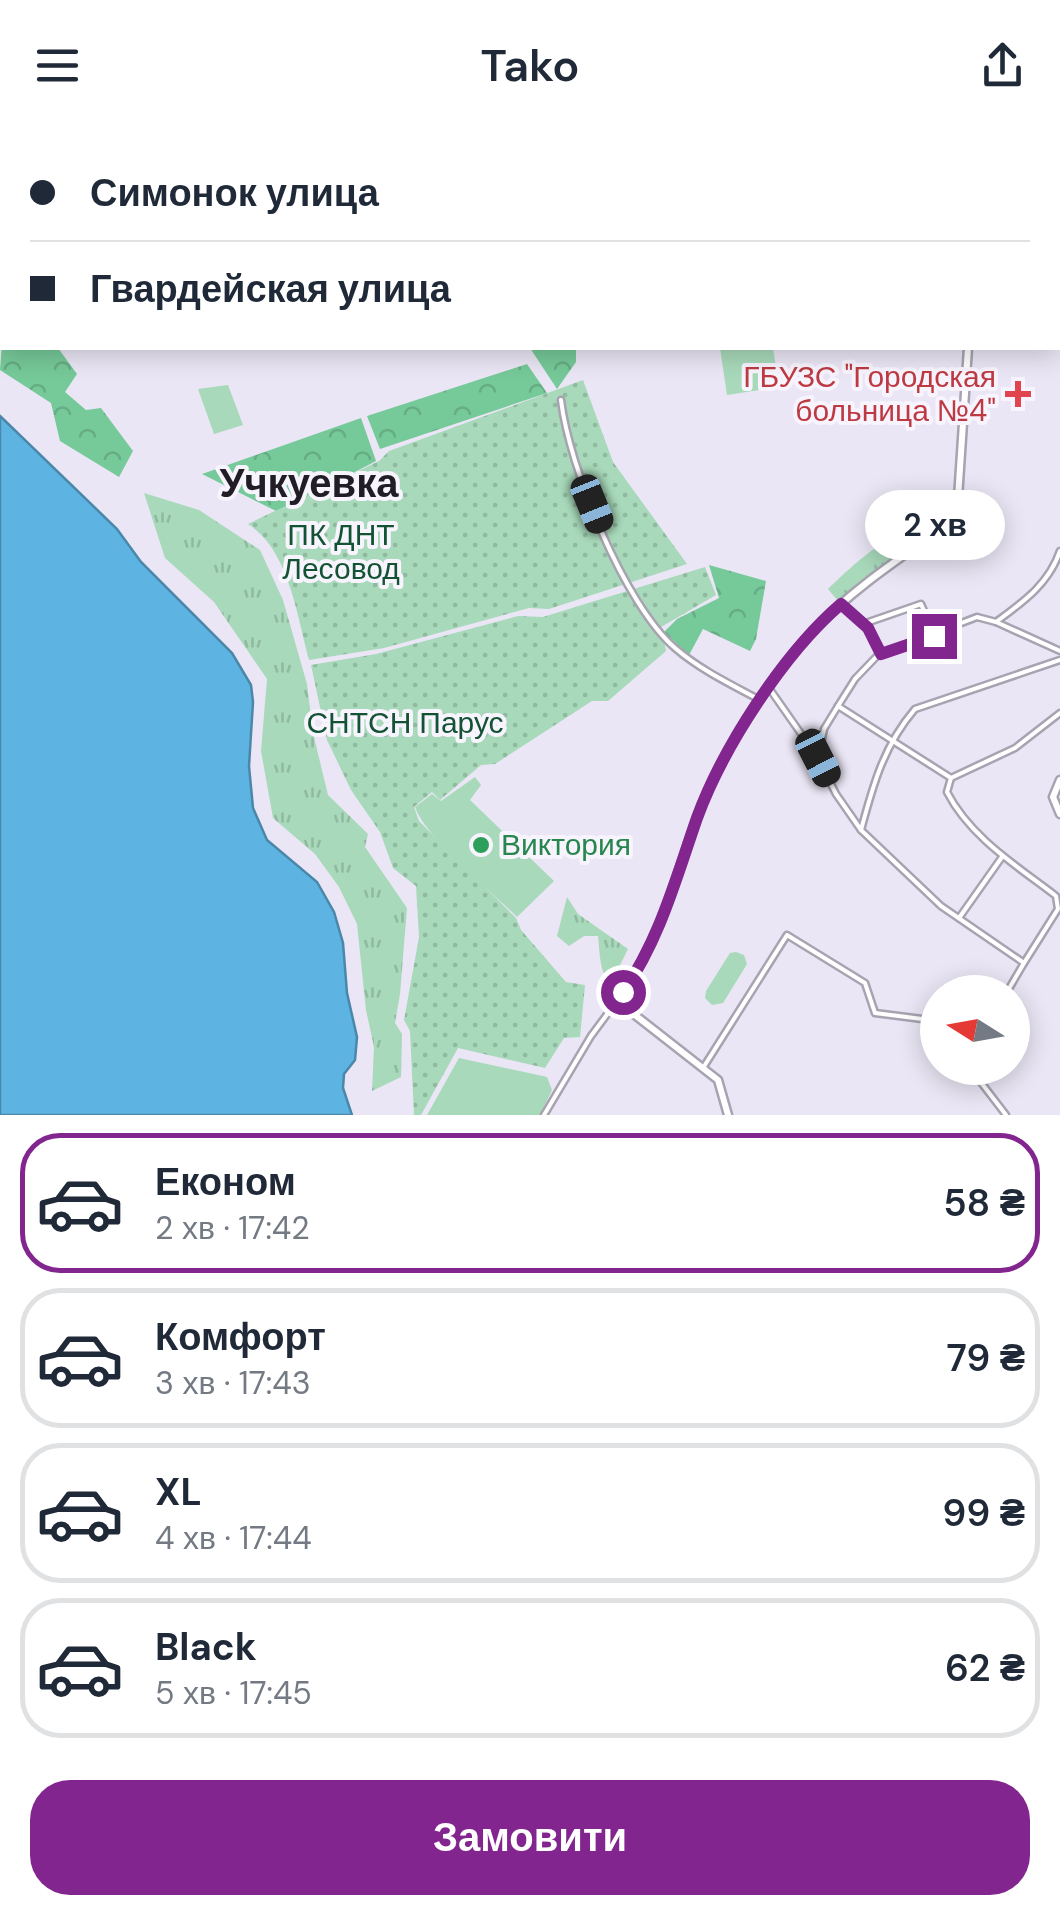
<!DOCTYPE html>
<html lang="uk">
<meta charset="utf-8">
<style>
body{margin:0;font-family:"DM Sans",sans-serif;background:#f6f6f7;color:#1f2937;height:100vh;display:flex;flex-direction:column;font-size:38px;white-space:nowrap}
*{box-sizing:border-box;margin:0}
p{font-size:32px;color:#747a83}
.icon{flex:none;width:55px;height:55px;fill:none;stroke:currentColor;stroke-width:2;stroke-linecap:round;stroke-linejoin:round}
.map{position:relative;height:985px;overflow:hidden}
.details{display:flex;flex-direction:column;background:#fff;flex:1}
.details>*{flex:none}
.hud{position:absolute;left:0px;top:0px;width:1060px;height:220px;box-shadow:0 5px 25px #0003;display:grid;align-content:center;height:220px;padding:0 30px;background:#fff}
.needle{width:65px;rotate:281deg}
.controls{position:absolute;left:920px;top:845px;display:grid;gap:20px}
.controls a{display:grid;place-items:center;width:110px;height:110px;border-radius:50%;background:#fff;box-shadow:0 5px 25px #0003;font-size:50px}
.end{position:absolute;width:45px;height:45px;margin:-22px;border:12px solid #83258f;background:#fff;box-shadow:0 0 0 5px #fff}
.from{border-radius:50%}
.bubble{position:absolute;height:70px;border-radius:35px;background:#fff;box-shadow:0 5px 25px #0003;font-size:32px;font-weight:600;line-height:70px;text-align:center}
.car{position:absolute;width:30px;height:60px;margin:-30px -15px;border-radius:12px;box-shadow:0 0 8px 2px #0007;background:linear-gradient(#222 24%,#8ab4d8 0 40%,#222 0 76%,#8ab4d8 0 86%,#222 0)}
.hud b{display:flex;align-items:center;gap:35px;height:95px;font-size:38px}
.hud b+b{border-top:2px solid #e0e1e3}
.hud i{width:25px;height:25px;background:#1f2937}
ul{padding:18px 0 0;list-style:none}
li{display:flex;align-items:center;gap:30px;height:140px;margin:0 20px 15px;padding:0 10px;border:5px solid #e0e1e3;border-radius:40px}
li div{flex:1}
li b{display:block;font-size:38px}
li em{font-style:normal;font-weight:600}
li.selected{border-color:#83258f}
li>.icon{width:90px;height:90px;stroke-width:1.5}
.action{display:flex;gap:20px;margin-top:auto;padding:20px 30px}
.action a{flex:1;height:115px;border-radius:40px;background:#83258f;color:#fff;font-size:40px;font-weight:600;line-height:115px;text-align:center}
header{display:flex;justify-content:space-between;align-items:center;height:130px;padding:0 30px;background:#fff;font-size:45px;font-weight:600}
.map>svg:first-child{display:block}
.grass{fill:url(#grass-tufts)}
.forest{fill:url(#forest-crowns)}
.park{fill:#a8d9ba}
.garden{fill:url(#garden-dots)}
.water{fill:#5db4e2;stroke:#4b87a9;stroke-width:2.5}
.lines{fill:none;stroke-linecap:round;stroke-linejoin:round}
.street-casing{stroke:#a7a3b1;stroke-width:9}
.secondary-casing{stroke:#a7a3b1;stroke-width:11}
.street{stroke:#fff;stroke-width:4}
.secondary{stroke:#fff;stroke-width:6}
.route{stroke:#83258f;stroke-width:12}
.health-dot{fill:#e0444e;stroke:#f7f4fd;stroke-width:4}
.leisure-dot{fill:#2e9e5b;stroke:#f7f4fd;stroke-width:4}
.labels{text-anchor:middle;stroke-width:8;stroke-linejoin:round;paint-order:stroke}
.health-label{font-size:30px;fill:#be3a42;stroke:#f7f4fd;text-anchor:end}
.park-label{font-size:30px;fill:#135334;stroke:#f7f4fd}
.leisure-label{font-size:30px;fill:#27864d;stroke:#f7f4fd;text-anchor:start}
.district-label{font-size:40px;font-weight:bold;fill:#201e24;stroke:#f7f4fd}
</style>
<header><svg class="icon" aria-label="menu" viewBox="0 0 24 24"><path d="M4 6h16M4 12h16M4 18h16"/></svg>Tako<svg class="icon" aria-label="share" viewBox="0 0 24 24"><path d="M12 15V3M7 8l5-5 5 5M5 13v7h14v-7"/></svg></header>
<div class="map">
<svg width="1060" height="985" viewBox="0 0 1060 985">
<defs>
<pattern id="grass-tufts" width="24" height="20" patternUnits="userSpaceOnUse" patternTransform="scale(2.5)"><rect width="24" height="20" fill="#a8d9ba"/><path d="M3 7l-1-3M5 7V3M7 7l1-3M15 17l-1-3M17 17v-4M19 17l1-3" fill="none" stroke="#90baa0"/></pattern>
<pattern id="forest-crowns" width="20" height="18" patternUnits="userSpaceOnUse" patternTransform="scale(2.5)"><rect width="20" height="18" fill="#76c999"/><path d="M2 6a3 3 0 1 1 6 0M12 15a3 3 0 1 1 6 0" fill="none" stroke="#66ac84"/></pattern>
<pattern id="garden-dots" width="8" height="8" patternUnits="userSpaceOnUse" patternTransform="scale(2.5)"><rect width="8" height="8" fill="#a8d9ba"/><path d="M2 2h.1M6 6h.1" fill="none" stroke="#90baa0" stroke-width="1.8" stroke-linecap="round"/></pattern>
</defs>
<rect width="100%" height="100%" fill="#eae6f5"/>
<!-- grass -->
<g class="grass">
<path d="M144,363l55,17 61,40 23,50 24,84 6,49 15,62 40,39 -3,13 42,61 -7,86 -5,29 7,11 -1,43 -29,14 2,-44 -8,-37 -9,-86 -18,-37 -24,-33 -42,-36 -12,-67 6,-72 -53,-77 -49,-44z"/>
<path d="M910,402l7,10 -79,59 -10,-12c21,-20 53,-52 82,-57z"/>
<path d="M567,767l11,17 50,35 -9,18 2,6 -9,12c-13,-11 -12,-32 -14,-49h-14l-15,10 -12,-10z"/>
</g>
<!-- forest -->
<g class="forest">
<path d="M2,213v5h56l19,26 -12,18 21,18 15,-2 32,43 -14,26 -59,-36 -9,-38 -51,-33z"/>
<path d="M530,218h46v14l-19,27z"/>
<path d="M527,234l20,29 -167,56 -13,-33z"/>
<path d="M361,288l15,43 -98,51 -76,-38z"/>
<path d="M709,435l57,16 -10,58 -6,12 -47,-22 -14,26 -25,-23 13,-13 42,-21z"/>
</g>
<!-- park -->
<g class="park">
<path d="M0,0h529l-527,2 -2,162z"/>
<path d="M720,218h53l6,39 -52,8z"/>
<path d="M228,255l15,40 -29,9 -16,-45z"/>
<path d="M475,647l6,8 -11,15 84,81 -37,36c-26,-26 -92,-80 -102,-110l17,-13 9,7z"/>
<path d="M736,822l8,3 3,9 -24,39 -11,2 -7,-7 1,-7 24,-38z"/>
<path d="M459,928l88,19 5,13 -12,25h-113z"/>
</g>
<!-- garden -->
<g class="garden">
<path d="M583,250l30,82 74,102 -138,45 -20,-1 -145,40 -75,12c-12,-44 -20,-110 -61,-136l131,-63 10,-10z"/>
<path d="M705,437l11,28 -55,32 5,24 -58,50h-16l-97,63 -14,1 -41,35 -8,-8 -18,15 5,14 97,97 5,12 45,52 19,3 -5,52 -16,1 -19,30 -87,-20 -37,67h-7l-4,-84 -6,-11 15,-83 -3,-51 -23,-18 -13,-36 -29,-42 -24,-50 -16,-75 65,-11 142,-38 25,1z"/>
</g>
<!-- water -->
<path class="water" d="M0,286l117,113 24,33 91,91 19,32 2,17 -4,64 4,42 14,32 50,42 17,30 9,31 4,50 10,44 -2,23 -11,14 -1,14 9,27h-352z"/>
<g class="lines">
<!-- street casing -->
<g class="street-casing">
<g id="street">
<path d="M669,0l10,2"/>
<path d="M546,2l6,-2"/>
<path d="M962,2l4,-2"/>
<path d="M0,203l2,1"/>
<path d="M561,270c8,67 63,204 114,248 24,21 57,37 85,52"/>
<path d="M841,474l27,23 12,27"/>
<path d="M996,492c27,-20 53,-38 64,-71"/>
<path d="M863,494l58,-20 13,30"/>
<path d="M769,558l49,70 18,36 25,36 80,76 83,57 -17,29"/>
<path d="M838,576l113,72"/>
<path d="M818,628l6,-29 14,-23 17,-27 23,-24 99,-38 19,5 64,29"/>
<path d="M861,700c12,-45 23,-85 54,-121l145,-49"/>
<path d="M959,788l43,-61"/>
<path d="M1024,833l34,-54 -2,-13c-39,-30 -86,-59 -109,-104l4,-14 64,-30 45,-35"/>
<path d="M703,938l84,-133 78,48 10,30 63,8"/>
<path d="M970,938l36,47"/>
<path d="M544,985l47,-79 23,-31"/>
</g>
</g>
<!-- secondary casing -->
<g class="secondary-casing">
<g id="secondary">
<path d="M609,0l11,2"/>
<path d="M872,0l1,2"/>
<path d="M1058,149l2,1"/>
<path d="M1058,183l2,2"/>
<path d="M1060,650l-7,17 7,17"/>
<path d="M728,985l-10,-35 -92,-72 -11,-4c42,-56 59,-122 82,-187 23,-62 71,-139 116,-186 37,-40 87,-73 131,-104l13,-14 11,-165"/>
</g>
</g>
<!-- street -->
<use href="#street" class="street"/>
<!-- secondary -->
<use href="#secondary" class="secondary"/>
</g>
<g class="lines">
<!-- route -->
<path class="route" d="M623,862c37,-53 53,-114 74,-174 26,-71 87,-165 144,-214l27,24 13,26 53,-18"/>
</g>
<!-- markers -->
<path class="health-dot" d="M1013 249h10v10h10v10h-10v10h-10v-10h-10v-10h10z"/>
<circle class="leisure-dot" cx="481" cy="715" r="10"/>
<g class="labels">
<!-- health labels -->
<g class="health-label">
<text x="996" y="257">ГБУЗС "Городская<tspan x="996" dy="34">больница №4"</tspan></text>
</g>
<!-- park labels -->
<g class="park-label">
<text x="341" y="415">ПК ДНТ<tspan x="341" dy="34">Лесовод</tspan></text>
<text x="405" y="603">СНТСН Парус</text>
</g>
<!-- leisure labels -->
<g class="leisure-label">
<text x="501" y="725">Виктория</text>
</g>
<!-- district labels -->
<g class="district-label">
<text x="309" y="367">Учкуевка</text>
</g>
</g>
</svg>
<div class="controls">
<a><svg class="needle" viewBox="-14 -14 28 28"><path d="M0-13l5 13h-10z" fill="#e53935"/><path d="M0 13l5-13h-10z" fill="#747a83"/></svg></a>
</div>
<i class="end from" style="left:623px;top:862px"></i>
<i class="end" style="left:934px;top:506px"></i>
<div class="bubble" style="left:865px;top:360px;width:140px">2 хв</div>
<i class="car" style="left:592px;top:374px;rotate:158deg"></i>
<i class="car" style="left:818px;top:628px;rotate:153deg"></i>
<div class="hud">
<b><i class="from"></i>Симонок улица</b>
<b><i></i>Гвардейская улица</b>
</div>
</div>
<section class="details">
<ul>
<li class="selected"><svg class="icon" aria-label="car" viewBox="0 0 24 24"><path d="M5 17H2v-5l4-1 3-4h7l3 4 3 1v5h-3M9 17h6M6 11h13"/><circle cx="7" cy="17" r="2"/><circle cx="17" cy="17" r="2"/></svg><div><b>Економ</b><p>2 хв · 17:42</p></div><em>58 ₴</em></li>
<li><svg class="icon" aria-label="car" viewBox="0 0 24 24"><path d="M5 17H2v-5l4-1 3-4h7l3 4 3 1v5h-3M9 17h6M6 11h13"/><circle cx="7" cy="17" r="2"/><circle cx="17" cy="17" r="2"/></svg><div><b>Комфорт</b><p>3 хв · 17:43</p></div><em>79 ₴</em></li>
<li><svg class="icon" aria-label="car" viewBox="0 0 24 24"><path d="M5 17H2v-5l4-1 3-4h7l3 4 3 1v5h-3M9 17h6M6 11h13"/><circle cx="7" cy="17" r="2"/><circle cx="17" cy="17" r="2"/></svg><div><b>XL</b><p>4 хв · 17:44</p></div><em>99 ₴</em></li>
<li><svg class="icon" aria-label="car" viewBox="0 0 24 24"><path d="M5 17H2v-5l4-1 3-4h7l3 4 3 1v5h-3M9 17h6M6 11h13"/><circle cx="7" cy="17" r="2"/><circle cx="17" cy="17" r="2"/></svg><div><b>Black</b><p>5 хв · 17:45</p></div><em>62 ₴</em></li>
</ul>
<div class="action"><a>Замовити</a></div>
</section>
